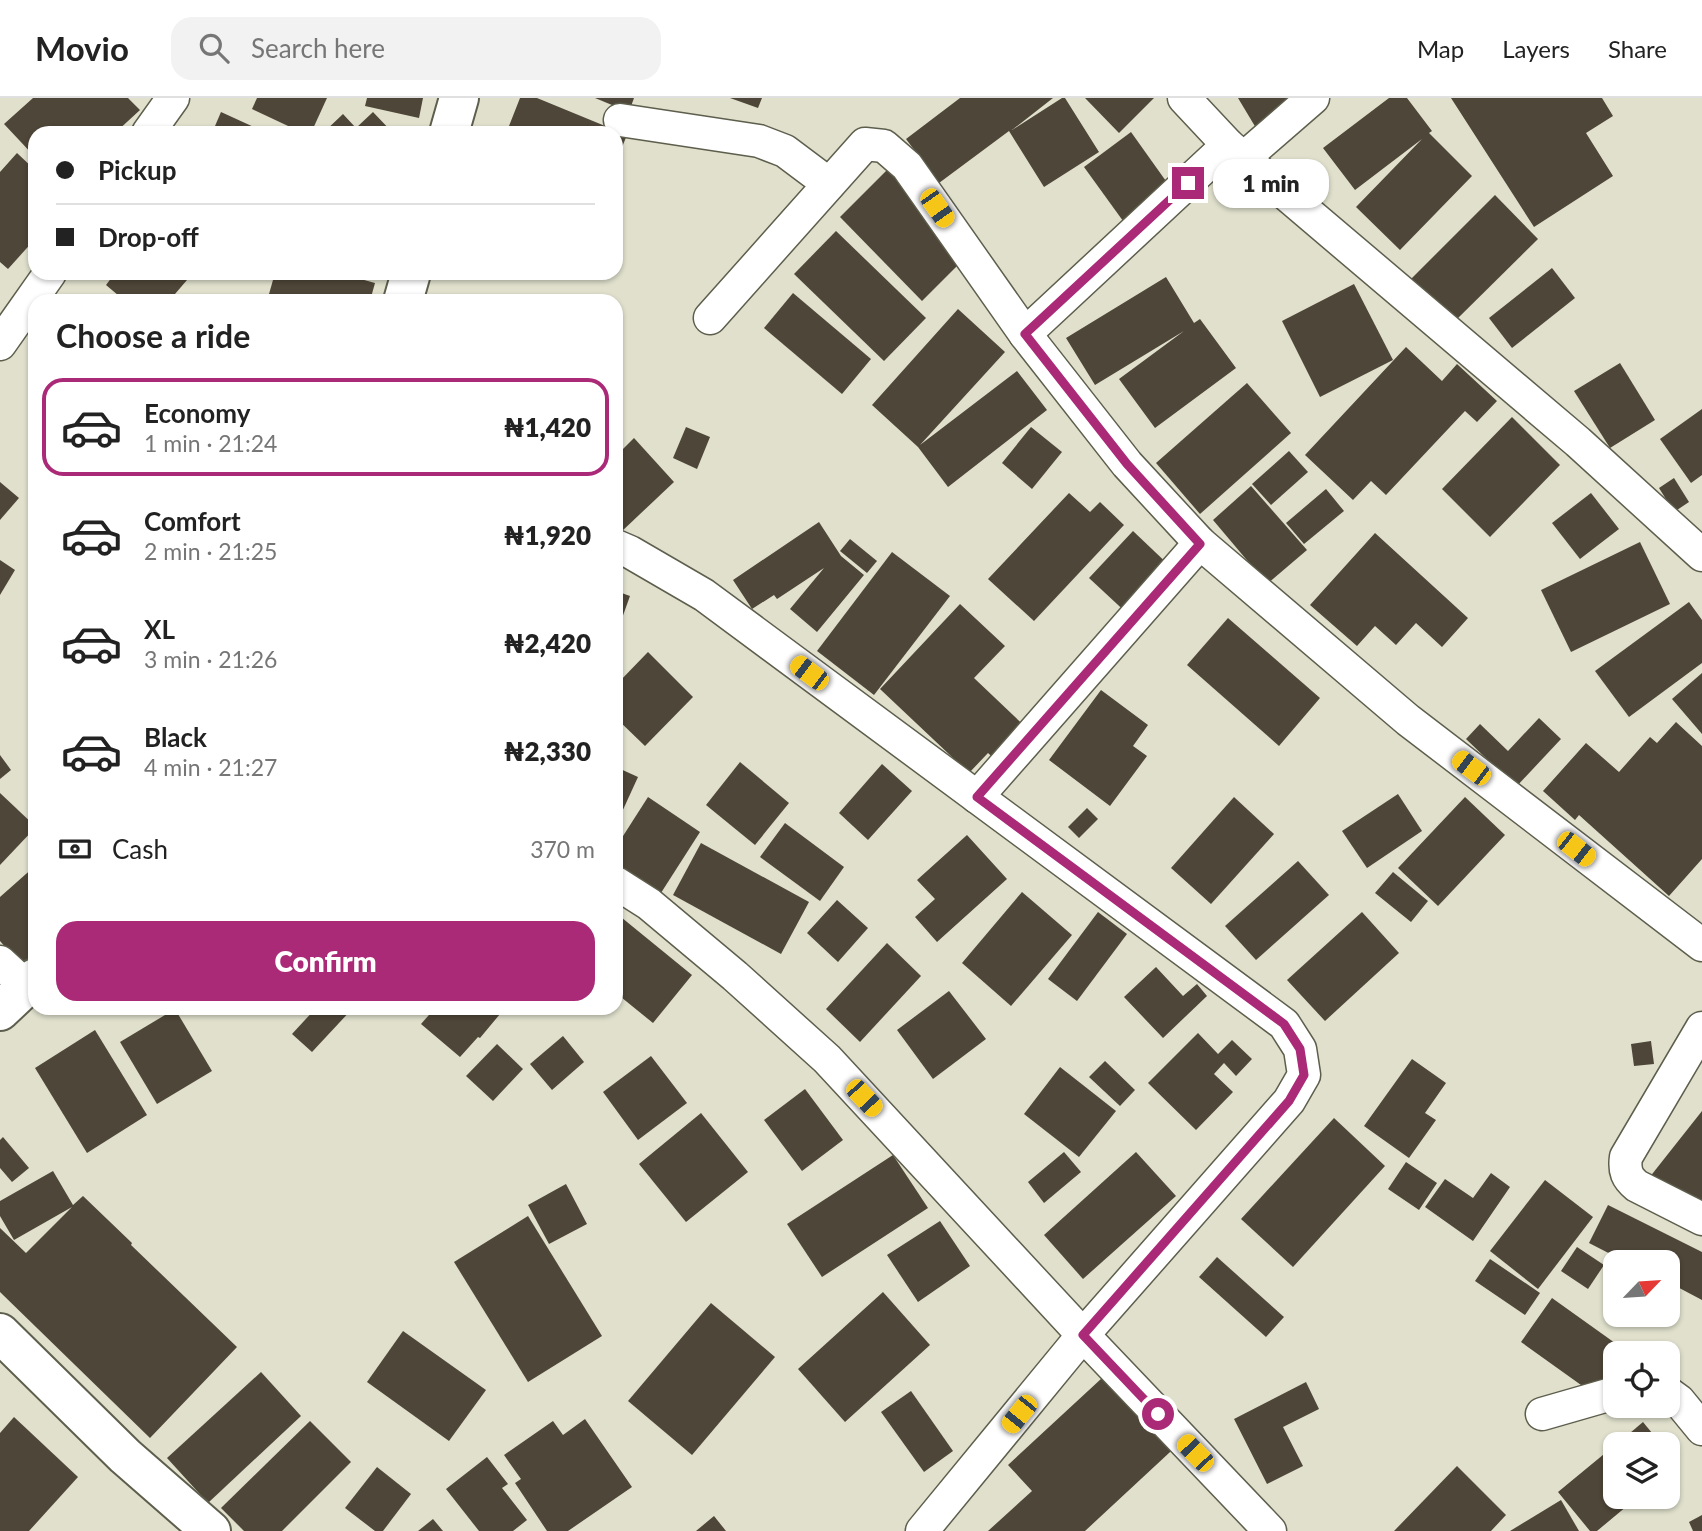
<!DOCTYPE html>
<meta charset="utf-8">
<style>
body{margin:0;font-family:Lato,sans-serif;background:#f2f2f2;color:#222;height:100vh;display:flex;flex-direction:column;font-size:26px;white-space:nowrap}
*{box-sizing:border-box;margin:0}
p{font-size:23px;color:#767676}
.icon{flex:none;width:38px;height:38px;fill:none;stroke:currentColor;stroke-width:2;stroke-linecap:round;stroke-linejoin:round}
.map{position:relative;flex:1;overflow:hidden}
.drawer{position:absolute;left:28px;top:196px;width:595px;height:721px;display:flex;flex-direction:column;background:#fff;border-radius:21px;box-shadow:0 2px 5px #0004}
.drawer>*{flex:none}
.hud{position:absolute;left:28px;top:28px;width:595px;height:154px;border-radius:21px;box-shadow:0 2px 5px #0004;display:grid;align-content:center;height:154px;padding:0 28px;background:#fff}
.needle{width:46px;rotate:65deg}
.tools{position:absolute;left:1603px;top:1152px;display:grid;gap:14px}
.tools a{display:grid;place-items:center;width:77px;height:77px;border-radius:14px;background:#fff;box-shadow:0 2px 5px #0004;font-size:35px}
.end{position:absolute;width:32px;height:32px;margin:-16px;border:9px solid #aa2a78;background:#fff;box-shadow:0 0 0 4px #fff}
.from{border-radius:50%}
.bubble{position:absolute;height:49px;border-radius:21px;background:#fff;box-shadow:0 2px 5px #0004;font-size:23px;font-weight:800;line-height:49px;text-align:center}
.car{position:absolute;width:21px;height:42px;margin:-21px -10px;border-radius:9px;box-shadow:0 0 5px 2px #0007;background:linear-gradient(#f5c518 24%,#345 0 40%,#f5c518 0 76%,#345 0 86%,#f5c518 0)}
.hud b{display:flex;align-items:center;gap:24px;height:66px;font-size:26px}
.hud b+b{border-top:2px solid #e0e0e0}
.hud i{width:18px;height:18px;background:#222}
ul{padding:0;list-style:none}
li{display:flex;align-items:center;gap:21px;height:98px;margin:0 14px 10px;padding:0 14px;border:4px solid transparent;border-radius:21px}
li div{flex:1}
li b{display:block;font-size:26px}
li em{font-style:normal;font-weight:800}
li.selected{border-color:#aa2a78}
li>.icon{width:63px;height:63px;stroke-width:1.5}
h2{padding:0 28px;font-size:32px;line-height:84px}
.pay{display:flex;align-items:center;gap:18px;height:77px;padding:0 28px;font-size:26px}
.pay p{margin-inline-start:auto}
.action{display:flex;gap:14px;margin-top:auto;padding:14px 28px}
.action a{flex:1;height:80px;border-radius:21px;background:#aa2a78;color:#fff;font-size:28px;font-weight:800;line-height:80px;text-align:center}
header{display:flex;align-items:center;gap:42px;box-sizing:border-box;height:98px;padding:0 35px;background:#fff;border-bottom:2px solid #e0e0e0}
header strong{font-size:33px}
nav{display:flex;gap:38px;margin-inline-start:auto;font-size:24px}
.search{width:490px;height:63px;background:#f2f2f2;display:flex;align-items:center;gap:18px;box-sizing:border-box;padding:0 24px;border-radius:21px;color:#767676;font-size:26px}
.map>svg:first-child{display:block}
.building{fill:#4e4638}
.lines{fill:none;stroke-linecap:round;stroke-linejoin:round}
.street-casing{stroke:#5e5e4d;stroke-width:35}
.secondary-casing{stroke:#5e5e4d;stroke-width:42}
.street{stroke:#fff;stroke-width:32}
.secondary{stroke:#fff;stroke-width:38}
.route{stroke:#aa2a78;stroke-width:9}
</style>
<header>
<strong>Movio</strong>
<div class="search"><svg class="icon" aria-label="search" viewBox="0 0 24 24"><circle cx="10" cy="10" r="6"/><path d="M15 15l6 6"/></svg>Search here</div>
<nav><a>Map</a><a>Layers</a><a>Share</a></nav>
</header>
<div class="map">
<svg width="1702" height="1433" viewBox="0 0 1702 1433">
<rect width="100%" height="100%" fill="#e0e0cd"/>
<!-- building -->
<g class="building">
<path d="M33,0h95l12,12 -25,23h-80v24l-31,-33z"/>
<path d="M257,0h70l-16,35h-8l-51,-24z"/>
<path d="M367,0h56l-4,20 -54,-12z"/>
<path d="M520,0h17l90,37 -11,27v-29h-92l-15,-7z"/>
<path d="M595,0h39l-5,14z"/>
<path d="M730,0h32l-4,10z"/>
<path d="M960,0h93l-41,32 50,-32h3l34,54 -55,35 -35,-56 -70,52 -33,-44z"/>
<path d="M1085,0h69l-35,35z"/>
<path d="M1238,0h79l-58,35z"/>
<path d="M1389,0h18l25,33 -3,2 43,43 -72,74 -44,-43 66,-68 -67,51 -32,-42z"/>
<path d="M1451,0h151l11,18 -27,17 27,43 -79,51z"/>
<path d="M221,14l46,21h-55z"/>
<path d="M373,14l20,21h-70l20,-19 13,14z"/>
<path d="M1131,34l47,66 -47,34 -47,-65z"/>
<path d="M17,55l18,17v69l-27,30 -8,-7v-90z"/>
<path d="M889,70l82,84 -49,49 -82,-84z"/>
<path d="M1495,97l43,44 -86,85 -42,-44z"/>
<path d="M836,133l90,87 -42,43 -90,-87z"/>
<path d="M1552,170l23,30 -63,50 -23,-30z"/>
<path d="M115,175h78l-24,28h-44l-19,-16z"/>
<path d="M275,175h64l36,10 -5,18h-103z"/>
<path d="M1166,179l28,46 6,-4 36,49 -81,60 -36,-49 65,-48 -89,54 -29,-47z"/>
<path d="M1354,186l39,76 -73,37 -38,-76z"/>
<path d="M793,195l78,66 -29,35 -78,-66z"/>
<path d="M958,211l47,43 -85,93 97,-74 30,39 -99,77 -30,-40 -46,-42z"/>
<path d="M1406,249l36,34 15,-17 40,37 -20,21 -12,-11 -79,84 -15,-14 -18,19 -48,-45z"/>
<path d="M1620,265l35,57 -45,28 -36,-57z"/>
<path d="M1247,285l44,50 -91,81 -44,-51z"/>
<path d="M1702,311v66l-11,8 -31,-44z"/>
<path d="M1512,319l48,48 -70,72 -48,-48z"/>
<path d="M686,329l24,10 -13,32 -24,-11z"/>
<path d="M1031,329l31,25 -30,37 -30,-26z"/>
<path d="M634,340l40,44 -53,50 -5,-5v-71z"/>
<path d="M1289,353l19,21 -37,33 -19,-21z"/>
<path d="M1674,380l15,24 -15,10 -15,-24z"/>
<path d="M0,384l19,16 -19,22z"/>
<path d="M1251,388l56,64 -40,34 -54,-64z"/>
<path d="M1326,391l18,22 -40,33 -18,-21z"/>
<path d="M1069,395l21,19 10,-10 24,23 -90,96 -46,-42z"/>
<path d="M1591,395l28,36 -39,30 -28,-36z"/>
<path d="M819,424l22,34 23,19 -47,57 -27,-23 34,-41 -47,31 -3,-4 -22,14 -19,-29z"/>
<path d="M1133,433l41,39 -43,47 -42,-39z"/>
<path d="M1375,435l93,85 -26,29 -26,-24 -20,22 -21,-19 -18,20 -47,-41z"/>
<path d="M850,441l27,22 -10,12 -27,-22z"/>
<path d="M1640,444l30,62 -99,48 -30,-62z"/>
<path d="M892,454l58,44 -76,99 -57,-44z"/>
<path d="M0,462l15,10 -15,25z"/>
<path d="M616,493l14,5 -9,25 -5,-2z"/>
<path d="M1689,504l13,18v43l-73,54 -34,-46z"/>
<path d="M960,506l45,42 -31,32 60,57 -30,33 -16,-15 -19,20 -89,-84z"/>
<path d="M1228,520l92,80 -41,48 -92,-81z"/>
<path d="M648,554l45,45 -48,49 -29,-28v-33z"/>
<path d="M1702,575v61l-30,-35z"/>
<path d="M1101,592l47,35 -15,21 14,10 -37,50 -61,-46z"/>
<path d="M1539,620l22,21 -45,48 -50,-48 14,-15 28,27z"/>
<path d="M1676,624l26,24v113l-33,37 -90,-81 -4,5 -32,-29 43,-48 33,29 31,-35 7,6z"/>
<path d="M0,657l11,15 -11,9z"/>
<path d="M740,664l49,41 -34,42 -49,-40z"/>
<path d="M882,666l30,27 -44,49 -29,-27z"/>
<path d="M616,669l22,10 -22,48z"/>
<path d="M0,695l35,33v2l-35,37z"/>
<path d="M1398,696l24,37 -55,37 -25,-37z"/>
<path d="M648,699l52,35 -41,64 -43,-28v-21z"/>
<path d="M1234,699l40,37 -63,70 -40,-36z"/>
<path d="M1465,699l40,38 -67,71 -40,-38z"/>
<path d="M1087,710l11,11 -19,19 -11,-11z"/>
<path d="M785,725l59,44 -24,34 -60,-44z"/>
<path d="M967,737l40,44 -70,63 -22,-25 20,-18 -18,-19z"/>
<path d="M701,745l108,59 -28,52 -108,-59z"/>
<path d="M1298,763l31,34 -73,65 -31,-34z"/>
<path d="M35,768v100l-7,7 -28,-32v-44z"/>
<path d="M1393,774l35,29 -17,21 -36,-29z"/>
<path d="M1022,794l50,43 -61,71 -49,-43z"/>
<path d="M837,802l31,28 -30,34 -31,-29z"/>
<path d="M1098,814l29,22 -50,67 -29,-22z"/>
<path d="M1362,814l37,41 -74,68 -38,-41z"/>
<path d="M616,815l76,62 -39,48 -37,-30z"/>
<path d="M887,845l34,33 -61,66 -34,-33z"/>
<path d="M1156,869l27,29 14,-12 10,12 -44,42 -39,-41z"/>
<path d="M949,893l37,48 -53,40 -36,-49z"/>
<path d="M316,910h37l-41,44 -20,-18z"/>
<path d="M435,910h70l-25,30 -2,-1 -18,20 -39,-33z"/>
<path d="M175,911l37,62 -55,33 -37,-62z"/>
<path d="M95,932l52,85 -60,38 -52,-85z"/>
<path d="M1198,935l20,21 14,-14 20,19 -16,17 -12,-13 -10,11 19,18 -37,38 -48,-47z"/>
<path d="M563,938l21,26 -32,28 -22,-26z"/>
<path d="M1651,943l3,23 -20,2 -3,-22z"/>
<path d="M497,946l26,25 -30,32 -27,-25z"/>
<path d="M651,958l36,47 -49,37 -35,-48z"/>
<path d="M1412,961l34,24 -21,30 11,7 -27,38 -45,-32z"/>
<path d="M1105,963l30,29 -15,16 -31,-29z"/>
<path d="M1060,969l56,44 -37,46 -55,-43z"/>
<path d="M805,991l38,51 -41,31 -38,-51z"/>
<path d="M1702,1013v109l-53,-42z"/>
<path d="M701,1015l47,59 -62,50 -47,-58z"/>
<path d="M1334,1020l51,48 -92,101 -52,-48z"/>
<path d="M3,1039l26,31 -17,14 -12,-14v-28z"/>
<path d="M1064,1054l17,20 -37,31 -16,-21z"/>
<path d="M1136,1054l40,44 -93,83 -39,-44z"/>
<path d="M893,1057l35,53 -106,69 -35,-53z"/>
<path d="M1406,1064l31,21 -18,27 -31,-21z"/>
<path d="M53,1073l20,34 10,-9 49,47 -1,2 106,102 -87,91 -150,-146v-64l26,25 46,-46 -58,33 -14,-24v-15z"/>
<path d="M1491,1075l19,14 -37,54 -48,-34 20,-28 28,19z"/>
<path d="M1545,1082l48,37 -55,72 -48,-38z"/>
<path d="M566,1086l21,40 -38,20 -21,-39z"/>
<path d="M1608,1107l94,47v48l-34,-18v-20h-42l-37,-19z"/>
<path d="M528,1118l74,120 -74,46 -74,-120z"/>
<path d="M940,1123l30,45 -52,36 -31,-47z"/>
<path d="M1577,1149l27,18 -16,24 -27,-18z"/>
<path d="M1217,1159l67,60 -18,20 -67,-60z"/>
<path d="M1490,1161l50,34 -15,22 -50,-34z"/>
<path d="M883,1194l47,53 -85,77 -47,-53z"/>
<path d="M1552,1200l77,55h-14v29l-13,18 -81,-58z"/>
<path d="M711,1205l64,54 -83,98 -64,-54z"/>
<path d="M403,1233l83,59 -37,51 -82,-59z"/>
<path d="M1115,1268l68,74 -98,91h-97l44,-40 -24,-26z"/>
<path d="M261,1274l40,44 -93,87 -41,-45z"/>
<path d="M1306,1284l13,27 -36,18 20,39 -36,18 -33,-65z"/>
<path d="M911,1293l42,60 -29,21 -43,-60z"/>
<path d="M14,1319l64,60 -49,54h-29v-98z"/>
<path d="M585,1321l47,68 -64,44h-21l-32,-48 6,-4 -17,-24 49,-34 10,14z"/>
<path d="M310,1323l41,41 -69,69h-38l-23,-23z"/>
<path d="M1643,1324l18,22h-44z"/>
<path d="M1615,1347v51h24l-42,35h-7l-32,-39z"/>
<path d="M487,1359l21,27 -6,4 25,32 -14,11h-34l-33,-42z"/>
<path d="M1457,1368l49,49 -15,16h-97z"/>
<path d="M377,1369l34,27 -28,37h-8l-30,-23z"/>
<path d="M1561,1402l18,31h-69z"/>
<path d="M1702,1417v16h-9l-4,-9z"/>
<path d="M714,1418l12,15h-30z"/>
<path d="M433,1421l10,12h-25z"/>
</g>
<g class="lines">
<!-- street casing -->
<g class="street-casing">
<g id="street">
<path d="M1184,0l44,47 350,297 124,113"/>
<path d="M620,22l139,21 26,10 44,33"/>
<path d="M148,35l25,-35"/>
<path d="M1244,60l69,-60"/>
<path d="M710,220l155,-174 19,2 23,20 118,168 102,130 73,79 208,177 294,225"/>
<path d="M1025,236l203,-189"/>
<path d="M0,246l50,-71"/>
<path d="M616,448l14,6 74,43 580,429 16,25 4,26 -15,26 -206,234 -161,196"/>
<path d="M977,699l223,-254"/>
<path d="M616,785l33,21 86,72 92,83 256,276 187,196"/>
<path d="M0,864l26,24"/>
<path d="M1702,930l-76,129c-2,14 1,21 11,29l65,33"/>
<path d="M1668,1295l11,8 23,28"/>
<path d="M1542,1316l73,-21"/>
</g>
</g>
<!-- secondary casing -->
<g class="secondary-casing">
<g id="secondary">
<path d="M449,35l10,-35"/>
<path d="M403,203l8,-28"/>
<path d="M0,913l35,-33"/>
<path d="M0,1235l125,123 86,75"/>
</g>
</g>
<!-- street -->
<use href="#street" class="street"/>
<!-- secondary -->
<use href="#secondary" class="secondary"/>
</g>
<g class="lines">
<!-- route -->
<path class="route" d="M1158,1316l-75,-79 206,-234 15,-26 -4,-26 -16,-25 -307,-227 223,-253 -73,-80 -102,-130 163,-151"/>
</g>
</svg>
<div class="tools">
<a><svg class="needle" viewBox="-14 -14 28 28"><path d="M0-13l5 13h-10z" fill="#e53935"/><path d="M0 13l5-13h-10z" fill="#767676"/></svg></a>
<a><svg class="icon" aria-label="locate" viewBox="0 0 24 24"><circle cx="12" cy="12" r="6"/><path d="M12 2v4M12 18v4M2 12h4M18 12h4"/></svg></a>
<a><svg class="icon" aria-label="layers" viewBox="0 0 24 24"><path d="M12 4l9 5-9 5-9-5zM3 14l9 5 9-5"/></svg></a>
</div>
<i class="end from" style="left:1158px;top:1316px"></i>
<i class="end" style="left:1188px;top:85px"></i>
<div class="bubble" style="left:1213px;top:61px;width:116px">1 min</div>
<i class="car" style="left:937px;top:110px;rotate:145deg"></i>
<i class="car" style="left:809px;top:575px;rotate:307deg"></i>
<i class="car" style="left:1471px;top:670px;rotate:307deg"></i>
<i class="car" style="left:1576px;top:751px;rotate:128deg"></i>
<i class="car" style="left:864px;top:1000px;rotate:137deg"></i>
<i class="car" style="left:1019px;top:1316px;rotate:219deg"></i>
<i class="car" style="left:1195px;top:1355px;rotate:316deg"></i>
<div class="hud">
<b><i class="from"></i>Pickup</b>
<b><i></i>Drop-off</b>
</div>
<section class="drawer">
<h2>Choose a ride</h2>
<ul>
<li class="selected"><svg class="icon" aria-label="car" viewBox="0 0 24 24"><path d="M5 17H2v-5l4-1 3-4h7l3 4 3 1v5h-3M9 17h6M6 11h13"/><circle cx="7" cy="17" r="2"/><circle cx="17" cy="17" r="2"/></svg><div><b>Economy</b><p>1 min · 21:24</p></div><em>₦1,420</em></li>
<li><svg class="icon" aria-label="car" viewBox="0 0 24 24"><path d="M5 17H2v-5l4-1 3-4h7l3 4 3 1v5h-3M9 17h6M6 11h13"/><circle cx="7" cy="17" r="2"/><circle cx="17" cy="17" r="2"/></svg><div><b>Comfort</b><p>2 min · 21:25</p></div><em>₦1,920</em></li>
<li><svg class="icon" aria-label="car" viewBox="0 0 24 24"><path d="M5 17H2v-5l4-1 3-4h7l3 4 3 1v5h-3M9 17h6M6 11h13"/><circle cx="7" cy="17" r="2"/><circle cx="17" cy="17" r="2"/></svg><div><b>XL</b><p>3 min · 21:26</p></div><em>₦2,420</em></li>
<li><svg class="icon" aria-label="car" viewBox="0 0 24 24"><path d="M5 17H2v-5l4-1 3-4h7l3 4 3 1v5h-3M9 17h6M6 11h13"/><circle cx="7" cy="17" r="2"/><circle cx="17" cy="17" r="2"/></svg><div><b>Black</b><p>4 min · 21:27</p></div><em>₦2,330</em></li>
</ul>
<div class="pay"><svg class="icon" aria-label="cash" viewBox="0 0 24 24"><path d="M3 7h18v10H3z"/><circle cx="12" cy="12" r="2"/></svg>Cash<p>370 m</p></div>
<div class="action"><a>Confirm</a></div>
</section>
</div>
